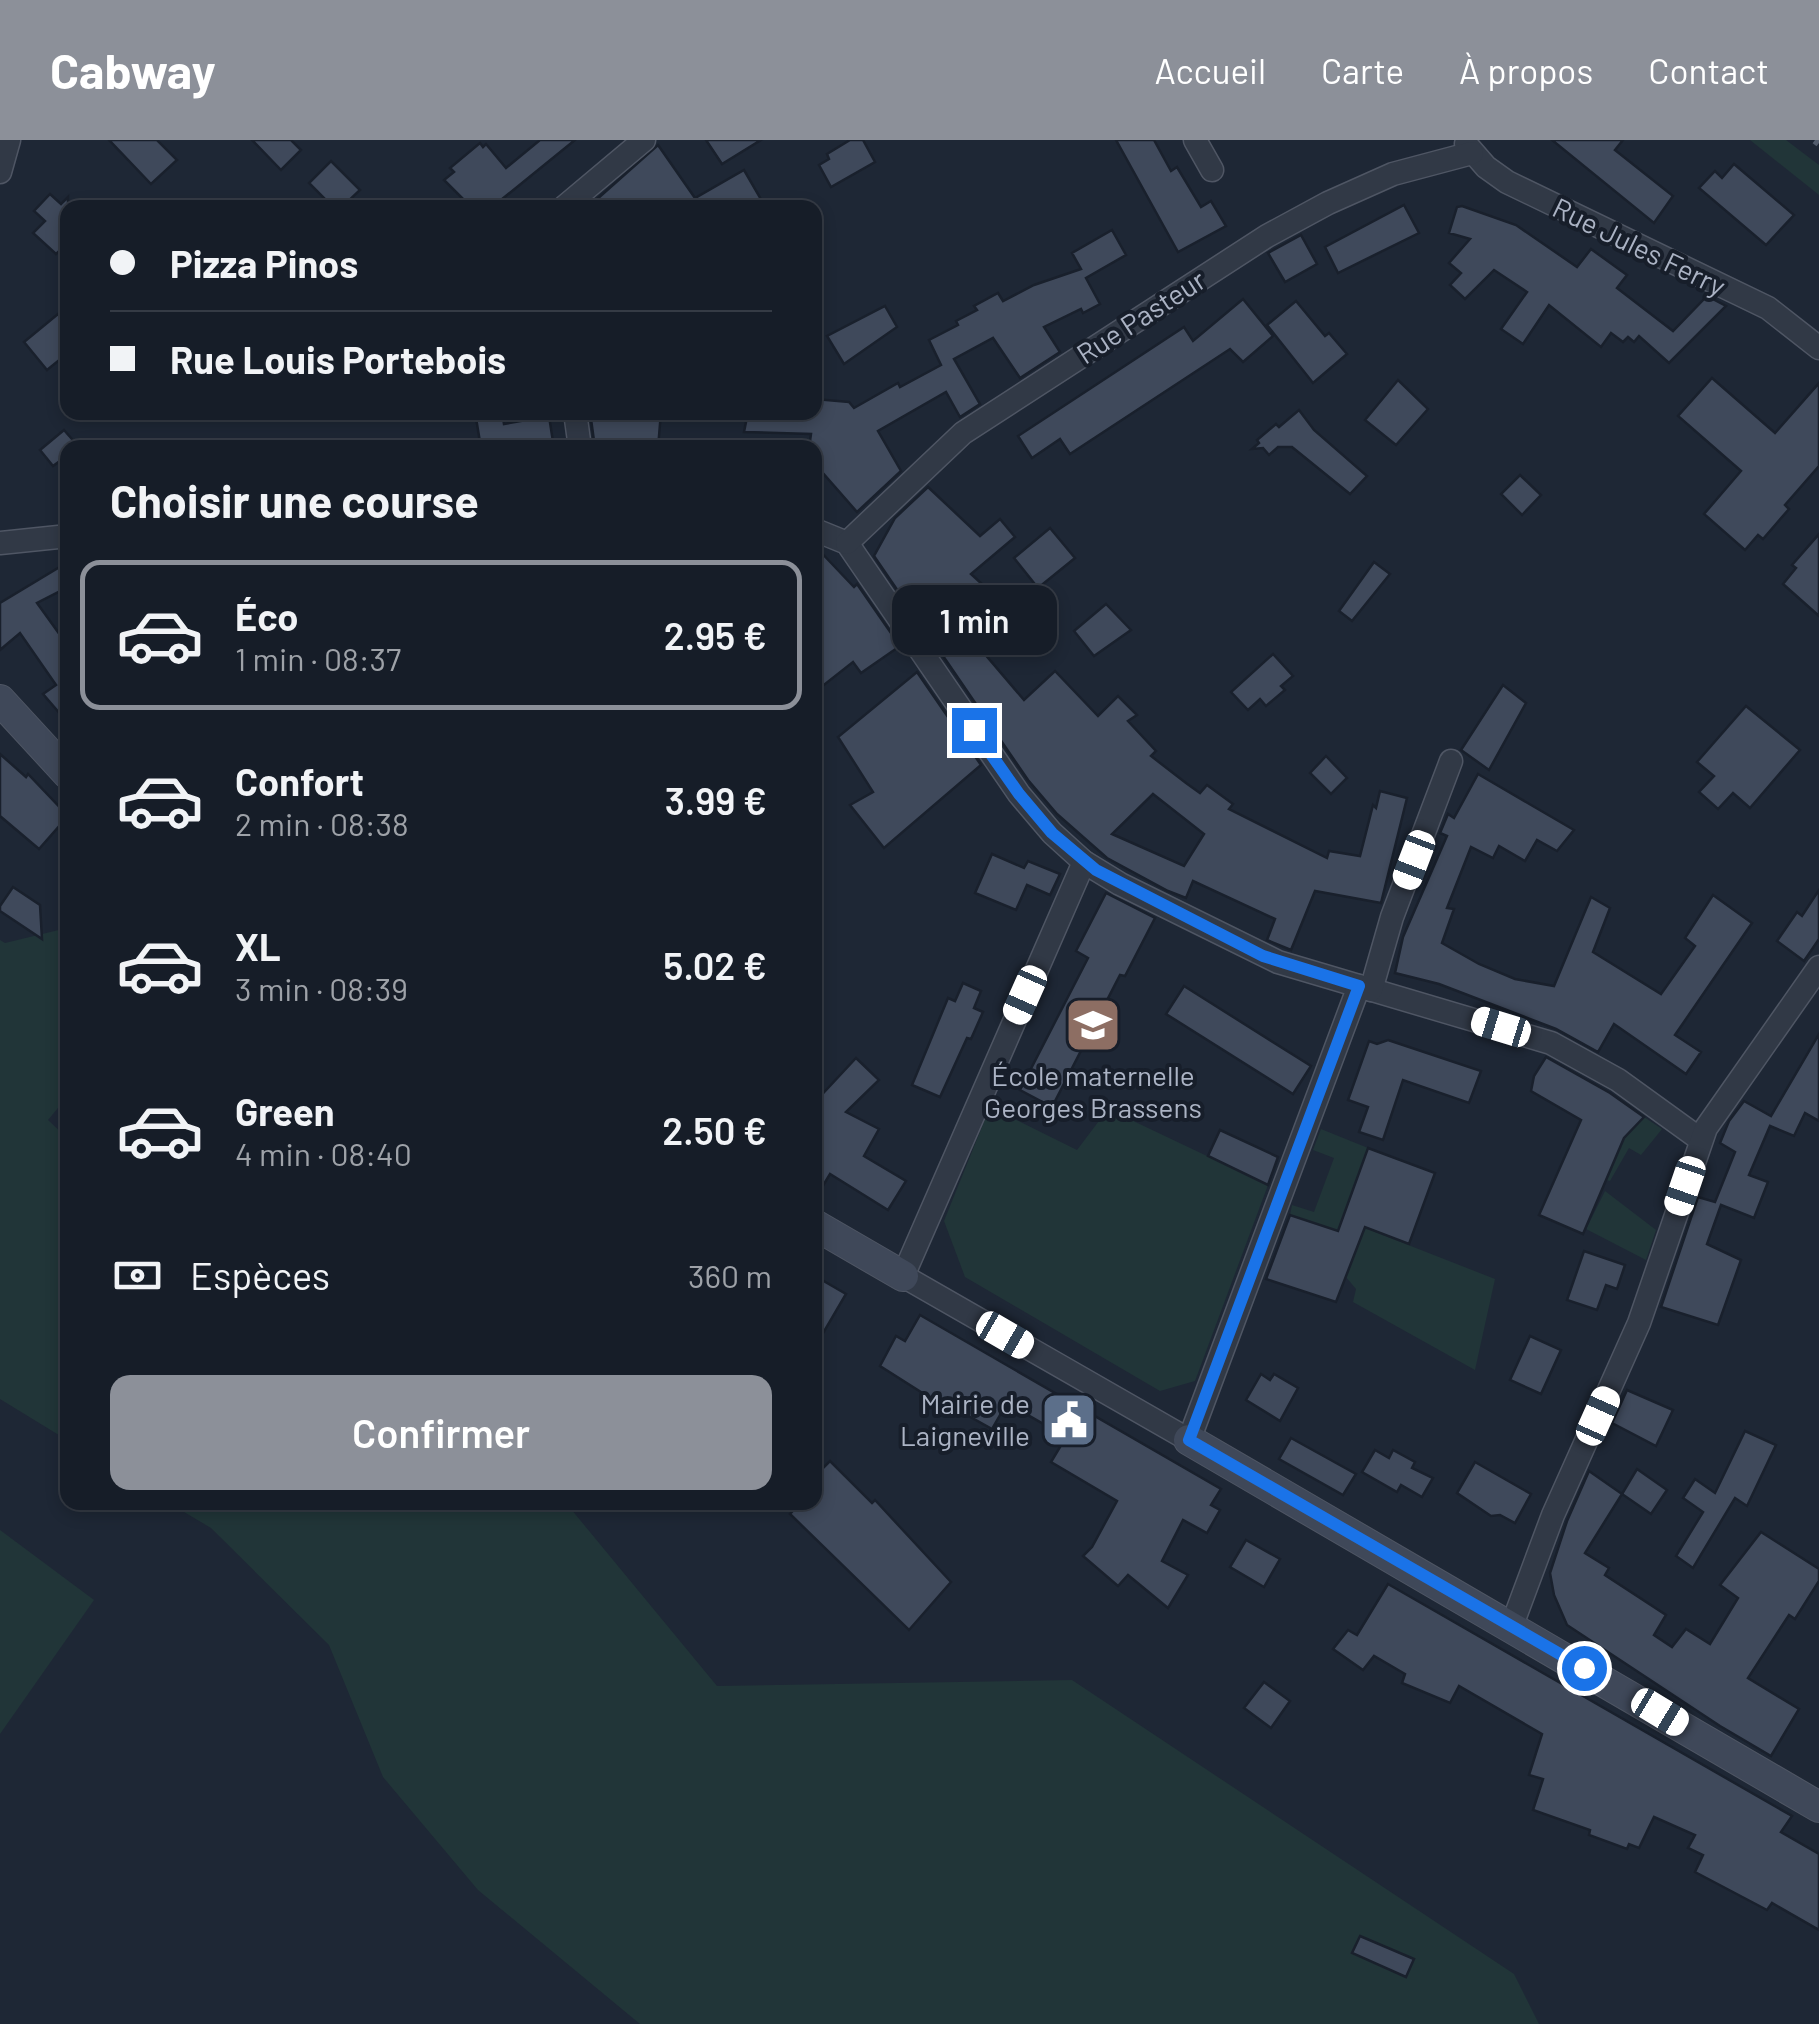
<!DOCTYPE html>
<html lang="fr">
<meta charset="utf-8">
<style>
body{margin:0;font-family:Barlow,sans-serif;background:#1f2630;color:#f1f3f6;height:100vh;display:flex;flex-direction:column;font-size:38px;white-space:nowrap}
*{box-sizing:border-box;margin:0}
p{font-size:32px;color:#9ea2a8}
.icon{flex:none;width:55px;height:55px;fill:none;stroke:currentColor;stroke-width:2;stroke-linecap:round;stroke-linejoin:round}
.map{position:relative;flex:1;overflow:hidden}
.drawer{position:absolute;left:60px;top:300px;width:762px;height:1070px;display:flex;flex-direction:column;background:#161d28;border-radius:20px;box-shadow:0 5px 15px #0003,0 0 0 2px #353b45}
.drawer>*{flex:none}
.top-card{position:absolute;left:60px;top:60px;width:762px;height:220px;border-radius:20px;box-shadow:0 5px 15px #0003,0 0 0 2px #353b45;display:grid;align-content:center;height:220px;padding:0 50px;background:#161d28}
.end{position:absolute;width:45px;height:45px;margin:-22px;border:12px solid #1a73e8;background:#fff;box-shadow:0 0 0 5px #fff}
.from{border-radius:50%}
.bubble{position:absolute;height:70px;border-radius:20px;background:#161d28;box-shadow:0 5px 15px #0003,0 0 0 2px #353b45;font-size:32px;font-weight:600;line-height:70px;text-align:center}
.car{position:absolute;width:30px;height:60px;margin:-30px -15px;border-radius:12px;box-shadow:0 0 8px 2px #0007;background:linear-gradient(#fff 24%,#345 0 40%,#fff 0 76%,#345 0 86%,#fff 0)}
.top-card b{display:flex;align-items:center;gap:35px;height:95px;font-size:38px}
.top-card b+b{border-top:2px solid #353b45}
.top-card i{width:25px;height:25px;background:#f1f3f6}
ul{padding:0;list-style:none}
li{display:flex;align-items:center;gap:30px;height:150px;margin:0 20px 15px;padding:0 30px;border:5px solid transparent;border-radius:20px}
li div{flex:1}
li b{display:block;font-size:38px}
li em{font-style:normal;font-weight:600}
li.current{border-color:#8c9099}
li>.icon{width:90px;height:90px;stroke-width:1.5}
h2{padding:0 50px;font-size:45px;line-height:120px}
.pay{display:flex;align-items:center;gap:25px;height:110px;padding:0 50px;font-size:38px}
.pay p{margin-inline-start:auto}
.action{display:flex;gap:20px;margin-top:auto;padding:20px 50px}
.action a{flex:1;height:115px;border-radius:20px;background:#8c9099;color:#fff;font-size:40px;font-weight:600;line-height:115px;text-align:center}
header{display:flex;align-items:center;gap:60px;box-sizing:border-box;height:140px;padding:0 50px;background:#8c9099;color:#fff}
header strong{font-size:48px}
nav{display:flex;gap:55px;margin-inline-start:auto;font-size:35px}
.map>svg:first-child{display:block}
.green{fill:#213538}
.building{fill:#3f495b;stroke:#19202c;stroke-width:2.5;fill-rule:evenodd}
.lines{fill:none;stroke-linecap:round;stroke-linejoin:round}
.minor-casing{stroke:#4f5664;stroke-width:25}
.secondary-casing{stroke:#4f5664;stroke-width:32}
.minor{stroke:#313946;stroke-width:22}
.secondary{stroke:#3f4859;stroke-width:30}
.rail{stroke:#535d6d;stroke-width:8;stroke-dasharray:10 10;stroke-linecap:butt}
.route{stroke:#1a73e8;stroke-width:12}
.labels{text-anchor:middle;stroke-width:8;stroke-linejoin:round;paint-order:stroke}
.street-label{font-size:28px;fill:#abb3c4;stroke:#171e2a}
.poi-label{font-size:28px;fill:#abb3c4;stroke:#171e2a}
</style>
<header>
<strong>Cabway</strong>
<nav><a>Accueil</a><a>Carte</a><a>À propos</a><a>Contact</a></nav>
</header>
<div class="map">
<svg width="1819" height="1884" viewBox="0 0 1819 1884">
<rect width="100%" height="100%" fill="#1e2735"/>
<!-- green -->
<g class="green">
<path d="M1750,0h36l33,25v30z"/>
<path d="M67,788v169l-19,23 19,18v302l-67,-41v-459l5,3z"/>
<path d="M990,967l87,43 31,-41 160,76 -73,196 -35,10 -195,-114 -21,-56z"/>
<path d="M1644,977l18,12 -21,26 -12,-7 -19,33 -4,-1 18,-42z"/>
<path d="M1321,989l47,19 -26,71 153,60 -20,91 -122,-68 3,-13 -10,-12v-43l-56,-19 2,-10 22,7 20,-54 -21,-8z"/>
<path d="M1605,1051l51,39 -10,30 -60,-31z"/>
<path d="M169,1363h397l151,183 355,-6 442,294 25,50h-899l-162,-134 -95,-113 -54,-132 -118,-117z"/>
<path d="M0,1390l94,70 -94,134z"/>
</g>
<!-- building -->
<g class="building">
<path d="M109,0h48l20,20 -26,24z"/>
<path d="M252,0h39l10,10 -20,20z"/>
<path d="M540,0h35l-74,60 3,8h-32l-28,-28 10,-8 -4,-4 30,-25 3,4 3,-3 20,24z"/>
<path d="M706,0h55l-39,24z"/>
<path d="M850,0h13l12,22 -44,25 -12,-22 10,-6 -2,-5z"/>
<path d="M1116,0h38l17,31 6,-4 24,40 10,-6 15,25 -48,26z"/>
<path d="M1552,0h71l-8,10 58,46 -19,27z"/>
<path d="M658,5l37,53 49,-28 22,38h-179z"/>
<path d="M331,21l29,29 -19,18h-26l9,-10 -15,-15z"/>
<path d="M1734,24l60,51 -28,30 -67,-57 16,-17 7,7z"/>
<path d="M50,54l11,10 7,-7v46l-12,11 -23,-21 12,-12 -11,-10z"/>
<path d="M1404,65l15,28 -81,40 -13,-26z"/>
<path d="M1462,66l54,19 61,42 14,-18 36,26 -10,13 56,43 34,-35 19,10 -57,57 -30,-27 -5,6 -6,-5 -5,5 -12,-9 -10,14 -52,-42 -26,39 -22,-15 26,-37 -33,-22 -29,29 -15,-14 11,-12 -12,-10 21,-24 -21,-6 8,-26z"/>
<path d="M1112,90l14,25 -40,23 14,26 -17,9 -2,-4 -37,18 16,25 -40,26 -27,-40 -39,21 26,45 -20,13 -14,-25 -68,39 23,40 -44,41 -42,-48v-16h-6l2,-14 -67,-2 4,-20h67v-13l34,3 5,6 44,-25 2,4 41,-22 -12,-25 29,-15 -2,-4 21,-11 -3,-4 24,-13 5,8 31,-16 47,-16 -9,-16z"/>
<path d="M1301,95l16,29 -32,18 -17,-29z"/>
<path d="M1243,159l30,37 -30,26 -13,-13 -160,105 -10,-15 -28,19 -14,-22 166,-109 9,14z"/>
<path d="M1296,161l29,35 4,-3 18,21 -34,29 -46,-58z"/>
<path d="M885,166l12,21 -53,37 -17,-28z"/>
<path d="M58,174l10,12v27l-21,17 -23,-28z"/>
<path d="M1712,238l63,55 44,-50v83l-34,39 4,4 -26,30 -5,-4 -13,15 -41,-36 37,-43 -63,-55z"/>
<path d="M1398,240l30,29 -32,36 -31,-25z"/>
<path d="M1299,270l15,20 53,46 -17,18 -58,-47h-14l-9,8 -6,-7 -11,1 7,-6 -2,-3 19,-16 3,3z"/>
<path d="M475,272h27l2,12 45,-8 5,32h-73z"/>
<path d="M590,272h71l-3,36h-63z"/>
<path d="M64,290l14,16 -10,2v7l-15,11 -13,-16z"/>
<path d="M1520,335l21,20 -19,20 -21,-21z"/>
<path d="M928,347l52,49 20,-17 15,18 -44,37 35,32 -22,23 6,5 -12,12 46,54 31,-29 43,45 20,-20 19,19 -9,6 28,30 -5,5 35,27 14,10 7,-8 26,19 -4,5 98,49 2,-7 31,5 13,-51 3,3 4,-17 27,7 -26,105 -66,-12 -24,59 -24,-10 8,-21 -82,-38 -7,17 -18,-7 -61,-33 -50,-44 -29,-34 -87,-127 8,-7 -17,-22 -8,5 -50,-73 21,-38zM1153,654l51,40 -20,32 -72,-32z"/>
<path d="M1050,388l25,30 -37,30 -24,-30z"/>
<path d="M1819,394v82l-36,-32 13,-16 -4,-3z"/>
<path d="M815,406l39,41 3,-3 43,62 -39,27 -8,-11 -38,30z"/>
<path d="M68,422v25l-31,16 31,43v77l-25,-29 13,-9 -36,-52 -20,17v-47z"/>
<path d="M1374,422l16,12 -38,47 -13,-10z"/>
<path d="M1106,464l25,26 -37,26 -20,-25z"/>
<path d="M1273,514l20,22 -12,10 4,4 -19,16 -6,-7 -12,11 -17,-18z"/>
<path d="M917,532l64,93 -97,83 -34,-43 23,-13 -35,-55z"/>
<path d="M1503,545l23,18 -37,67 -28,-20z"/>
<path d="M1746,566l54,44 -50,58 -17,-15 -15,16 -19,-17 15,-16 -17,-14z"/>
<path d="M0,614l26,23 2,-3 40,42 -29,33 -39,-33z"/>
<path d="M1326,616l21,22 -16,16 -21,-21z"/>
<path d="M1478,634l96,56 -17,21 -20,-11 -12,21 -26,-15 -6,12 -22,-11 -24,61 7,1 -12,34 37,21 36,15 39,7 37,-89 19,11 -17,44 68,42 34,-48 -10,-8 28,-43 39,28 -77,112 26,17 -15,22 -72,-50 -16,28 -42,-23 -117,-45 -44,-11 8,-36 44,-101 -7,-3 8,-19 6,4z"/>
<path d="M992,714l32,14 4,-7 32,13 -10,21 -23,-10 -11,25 -41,-17z"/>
<path d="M13,747l27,18 2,34 -42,-28v-5z"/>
<path d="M1819,750v49l-15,22 -27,-20 20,-29 5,4z"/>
<path d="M1106,753l49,25 -30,58 -5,-1 -68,132 -32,-17 68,-132 -12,-7z"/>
<path d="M963,843l18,8 -7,17 9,4 -12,27 -4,-1 -27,59 -28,-12 36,-87 7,3z"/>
<path d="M1184,846l127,80 -18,28 -127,-80z"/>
<path d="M1819,894v87l-14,-8 -11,23 -24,-10 -21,49 19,7 -14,36 -33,-13 -14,39 34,16 -23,65 -57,-18 37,-110 17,5 20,-50 -15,-9 9,-22 15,-20 27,15z"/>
<path d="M1388,900l93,31 -12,32 -66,-23 -20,60 -24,-8 9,-25 -20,-7 21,-59 8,3z"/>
<path d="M1546,917l64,36 34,24 -20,21 -41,96 -44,-19 42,-95 -50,-29 3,-15z"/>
<path d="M856,918l23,22 -33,32 33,17 -15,27 42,25 -18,29 -58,-36 -15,25v-97z"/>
<path d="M1220,990l58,27 -10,28 -60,-29z"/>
<path d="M1368,1008l67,25 -26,71 -44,-17 -29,75 -70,-23 24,-64 48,16z"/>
<path d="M1584,1111l41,14 -8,24 -11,-4 -9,25 -30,-10z"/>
<path d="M815,1136l31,18 -31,53z"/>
<path d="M920,1175l301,174 -10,16 9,5 -13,23 -24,-13 -21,41 26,14 -20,33 -40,-33 -10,11 -35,-30 9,-9 25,-46 -66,-39 15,-25 -59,-34 -15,26 -36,-20 -2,4 -74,-47 16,-30 9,5z"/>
<path d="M1530,1196l31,14 -20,44 -31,-14z"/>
<path d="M1261,1234l9,6 4,-6 24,14 -18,33 -34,-21z"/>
<path d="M1627,1250l46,20 -17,36 -44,-23z"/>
<path d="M1745,1291l31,14 -29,61 -12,-8 -42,70 -17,-12 27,-44 -20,-14 12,-19 20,14z"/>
<path d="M1291,1298l65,36 -13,21 -64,-36z"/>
<path d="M1375,1310l14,8 4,-8 22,12 -3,6 21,10 -11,19 -21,-12 -4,7 -35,-20z"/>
<path d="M830,1321l42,42 3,-3 76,82 -42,48 -119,-116 11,-12h14v-26z"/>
<path d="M1475,1322l56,32 -16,29 -15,-8 -9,1 -34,-23z"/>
<path d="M1637,1329l30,21 -16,24 -29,-20z"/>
<path d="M1589,1331l33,23 -37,59 24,15 -4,7 61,40 -12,20 18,12 14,-18 24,15 28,-46 -18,-13 41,-53 58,37v12l-24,38 -6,-4 -41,63 51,31 -28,47 -51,-30 -153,-101 -13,-30 -4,-22 17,-52z"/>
<path d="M1246,1400l34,19 -16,28 -34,-20z"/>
<path d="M1388,1444l404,232 -11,16 38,22v76l-47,-27 -5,7 -72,-38 8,-17 -15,-7 7,-13 -41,-18 -15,31 -10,-4 -2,5 -38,-14 1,-5 -57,-20 10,-31 -14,-4 13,-41 -83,-48 -9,17 -48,-20 3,-9 -31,-18 -11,14 -30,-21 15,-19 9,5z"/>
<path d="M1264,1542l26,19 -19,27 -27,-20z"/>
<path d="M1360,1796l54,23 -8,18 -54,-24z"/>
</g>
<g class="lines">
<!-- minor casing -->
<g class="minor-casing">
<g id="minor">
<path d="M1195,0l17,30"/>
<path d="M1466,4l20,23 21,15 261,126 51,40"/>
<path d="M0,32l9,-32"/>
<path d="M563,68l81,-68"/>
<path d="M575,272l5,36"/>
<path d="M815,390l32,13 172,251 33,39 32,29 36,22 158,78 273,81 67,37 83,60"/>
<path d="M0,403l68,-7"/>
<path d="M847,403l116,-110 304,-197 61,-33 65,-29 79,-21"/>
<path d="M1084,722l-181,414 286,164 170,-454"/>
<path d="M1371,850l21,-73 59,-156"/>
<path d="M1512,1485l41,-110 86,-192 67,-195 113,-161"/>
</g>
</g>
<!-- secondary casing -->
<g class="secondary-casing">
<g id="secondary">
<path d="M0,560l68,74"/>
<path d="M815,1085l88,51"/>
<path d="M1189,1300l630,367"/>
</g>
</g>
<!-- minor -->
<use href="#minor" class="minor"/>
<!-- secondary -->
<use href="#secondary" class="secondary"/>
<!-- rail -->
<path class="rail" d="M1815,0l4,3"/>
</g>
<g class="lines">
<!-- route -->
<path class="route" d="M974,590l45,64 33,39 44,37 167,86 96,30 -170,454 395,228"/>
</g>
<!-- icons -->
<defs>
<g id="school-square" transform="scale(2.875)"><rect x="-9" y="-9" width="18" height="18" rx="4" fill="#8d6e63" stroke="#171e2a"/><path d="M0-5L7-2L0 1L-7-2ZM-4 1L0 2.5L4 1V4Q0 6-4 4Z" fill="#fff"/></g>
<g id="civic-square" transform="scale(2.875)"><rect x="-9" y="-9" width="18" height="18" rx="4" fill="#5c6f8a" stroke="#171e2a"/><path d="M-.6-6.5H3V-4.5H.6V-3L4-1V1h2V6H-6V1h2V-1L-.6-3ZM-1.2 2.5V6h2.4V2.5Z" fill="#fff"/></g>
</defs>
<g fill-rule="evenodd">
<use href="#school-square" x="1093" y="885"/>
<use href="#civic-square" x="1069" y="1280"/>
</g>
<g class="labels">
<!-- street labels -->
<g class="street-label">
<text transform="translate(1639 107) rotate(26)" y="10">Rue Jules Ferry</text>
<text transform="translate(1141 177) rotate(-33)" y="10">Rue Pasteur</text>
</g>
<!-- poi labels -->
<g class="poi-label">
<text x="1093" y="946">École maternelle<tspan x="1093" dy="32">Georges Brassens</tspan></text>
<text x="1030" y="1274" text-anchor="end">Mairie de<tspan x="1030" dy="32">Laigneville</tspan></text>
</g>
</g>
</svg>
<i class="end from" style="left:1584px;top:1528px"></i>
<i class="end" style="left:974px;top:590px"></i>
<div class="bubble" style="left:892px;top:445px;width:165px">1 min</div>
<i class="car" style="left:1414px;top:720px;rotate:201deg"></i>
<i class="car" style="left:1025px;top:855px;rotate:204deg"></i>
<i class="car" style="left:1501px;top:887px;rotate:287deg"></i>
<i class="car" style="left:1685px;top:1046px;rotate:199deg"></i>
<i class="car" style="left:1005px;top:1195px;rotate:120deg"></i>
<i class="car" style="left:1598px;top:1276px;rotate:24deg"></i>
<i class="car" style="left:1660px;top:1572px;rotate:121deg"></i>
<div class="top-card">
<b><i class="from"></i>Pizza Pinos</b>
<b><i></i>Rue Louis Portebois</b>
</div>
<section class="drawer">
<h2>Choisir une course</h2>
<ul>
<li class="current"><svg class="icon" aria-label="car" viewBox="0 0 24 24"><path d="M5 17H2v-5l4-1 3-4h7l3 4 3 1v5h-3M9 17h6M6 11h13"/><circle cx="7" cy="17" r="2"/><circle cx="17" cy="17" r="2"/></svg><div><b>Éco</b><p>1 min · 08:37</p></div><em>2.95 €</em></li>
<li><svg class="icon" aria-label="car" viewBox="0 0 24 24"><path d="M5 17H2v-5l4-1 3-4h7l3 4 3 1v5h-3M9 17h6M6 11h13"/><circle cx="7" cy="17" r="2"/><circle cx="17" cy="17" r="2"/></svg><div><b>Confort</b><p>2 min · 08:38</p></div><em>3.99 €</em></li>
<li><svg class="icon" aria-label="car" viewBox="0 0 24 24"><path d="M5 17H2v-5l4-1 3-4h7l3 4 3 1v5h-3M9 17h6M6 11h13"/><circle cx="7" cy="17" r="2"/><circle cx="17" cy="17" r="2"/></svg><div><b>XL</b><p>3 min · 08:39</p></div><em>5.02 €</em></li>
<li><svg class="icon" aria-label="car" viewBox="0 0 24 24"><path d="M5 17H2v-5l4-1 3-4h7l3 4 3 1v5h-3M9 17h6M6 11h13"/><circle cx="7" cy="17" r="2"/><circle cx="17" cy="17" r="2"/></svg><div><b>Green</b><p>4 min · 08:40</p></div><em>2.50 €</em></li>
</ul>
<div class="pay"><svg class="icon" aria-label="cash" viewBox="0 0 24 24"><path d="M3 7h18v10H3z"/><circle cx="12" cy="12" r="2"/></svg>Espèces<p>360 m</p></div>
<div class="action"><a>Confirmer</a></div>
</section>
</div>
